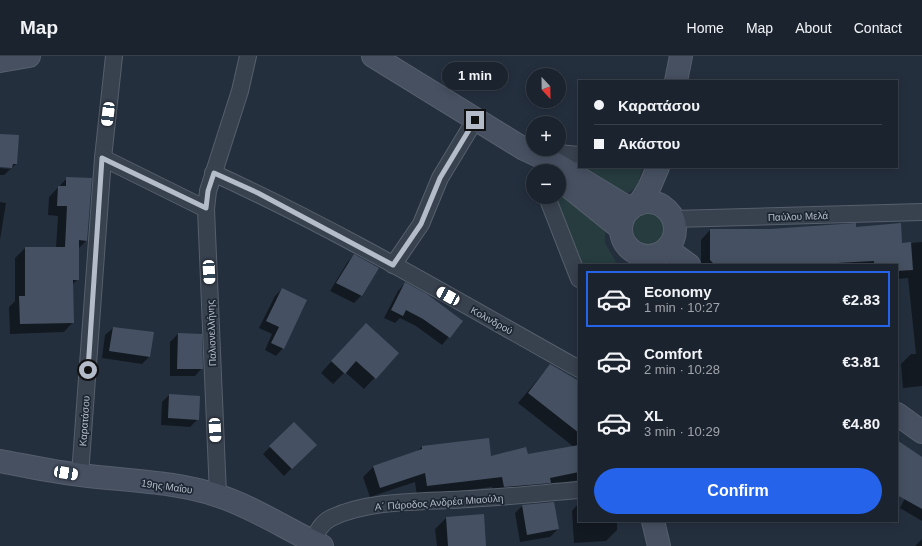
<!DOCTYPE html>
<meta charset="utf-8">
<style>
body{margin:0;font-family:Arial,sans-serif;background:#242b36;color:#f1f3f6;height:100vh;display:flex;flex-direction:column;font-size:15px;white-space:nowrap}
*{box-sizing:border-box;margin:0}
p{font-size:13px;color:#a0a4aa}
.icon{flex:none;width:22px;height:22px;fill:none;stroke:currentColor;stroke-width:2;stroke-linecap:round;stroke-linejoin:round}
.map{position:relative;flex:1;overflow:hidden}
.sheet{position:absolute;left:578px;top:208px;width:320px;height:258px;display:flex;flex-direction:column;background:#1b232e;border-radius:0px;box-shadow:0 2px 10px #0003,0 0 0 1px #39404a}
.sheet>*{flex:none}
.guide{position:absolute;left:578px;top:24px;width:320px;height:88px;border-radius:0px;box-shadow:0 2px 10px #0003,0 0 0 1px #39404a;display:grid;align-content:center;height:88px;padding:0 16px;background:#1b232e}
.needle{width:26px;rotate:158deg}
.tools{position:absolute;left:526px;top:12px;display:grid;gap:8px}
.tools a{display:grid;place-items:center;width:40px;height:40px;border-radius:50%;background:#1b232e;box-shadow:0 2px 10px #0003,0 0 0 1px #39404a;font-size:20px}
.end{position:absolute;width:18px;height:18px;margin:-9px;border:5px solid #b4bcc9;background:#111;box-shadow:0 0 0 2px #111}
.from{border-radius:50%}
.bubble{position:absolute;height:28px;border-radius:14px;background:#1b232e;box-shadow:0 2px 10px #0003,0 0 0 1px #39404a;font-size:13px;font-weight:600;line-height:28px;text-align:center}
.car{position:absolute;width:12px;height:24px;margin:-12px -6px;border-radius:5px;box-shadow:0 0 3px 1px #0007;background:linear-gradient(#fff 24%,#345 0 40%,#fff 0 76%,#345 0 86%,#fff 0)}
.guide b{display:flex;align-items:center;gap:14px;height:38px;font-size:15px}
.guide b+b{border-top:1px solid #39404a}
.guide i{width:10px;height:10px;background:#f1f3f6}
ul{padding:7px 0 0;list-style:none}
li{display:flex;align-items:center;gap:12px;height:56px;margin:0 8px 6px;padding:0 8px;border:2px solid transparent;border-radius:0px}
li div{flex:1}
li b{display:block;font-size:15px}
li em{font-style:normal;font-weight:600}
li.on{border-color:#2563eb}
li>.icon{width:36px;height:36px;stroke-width:1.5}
.primary-button{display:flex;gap:8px;margin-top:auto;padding:8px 16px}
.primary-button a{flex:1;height:46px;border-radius:24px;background:#2563eb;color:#fff;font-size:16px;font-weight:600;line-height:46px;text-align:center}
header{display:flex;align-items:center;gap:24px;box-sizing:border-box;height:56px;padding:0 20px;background:#1b232e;border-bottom:1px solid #39404a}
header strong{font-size:19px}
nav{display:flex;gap:22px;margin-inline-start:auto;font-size:14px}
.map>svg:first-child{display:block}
.green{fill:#263c3f}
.shadow{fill:#0007}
.building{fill:#455162}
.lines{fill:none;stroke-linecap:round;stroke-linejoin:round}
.street-casing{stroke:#565f6c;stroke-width:18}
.secondary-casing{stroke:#565f6c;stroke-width:24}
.street{stroke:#38414e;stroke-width:16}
.secondary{stroke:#465061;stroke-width:22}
.route{stroke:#b4bcc9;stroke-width:5}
.labels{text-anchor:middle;stroke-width:3.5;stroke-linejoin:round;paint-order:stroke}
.street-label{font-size:10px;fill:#b4bcc9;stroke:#1d2633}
</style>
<header>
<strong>Map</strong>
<nav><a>Home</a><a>Map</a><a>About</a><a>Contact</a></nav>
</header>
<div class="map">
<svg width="922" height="490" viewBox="0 0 922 490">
<rect width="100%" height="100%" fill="#242f3e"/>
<!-- green -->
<g class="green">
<path d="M547,100l32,3v8h63l-4,18 -10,8 -6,-1z"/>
<path d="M559,134l46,41v12l13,22h-39l-29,-68h9z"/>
<circle cx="649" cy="173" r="18"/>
</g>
<!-- shadow -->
<g class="shadow">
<path d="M0,79l16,29 -12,11h-4v-7l10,1 2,-2 -12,-1z"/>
<path d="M67,122l20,62 -9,9v30l-6,6 1,37 -9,10 -54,2 -1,-27 6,-6v-43l10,-10h31l2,-32 -10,-1 1,-18z"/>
<path d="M0,146l6,1 -6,37z"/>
<path d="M855,172l46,16 21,-2v144l-19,2 -2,-24 10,-10h5l-8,-76 -11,1v-14h-196v-25l9,-10z"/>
<path d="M354,199l7,41 -7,7 -24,-12 17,-28z"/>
<path d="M405,227l57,38 -20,24 -26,-19 -16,-8 -5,5 -11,-5 14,-27z"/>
<path d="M282,233l1,59 -7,8 -11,-6 7,-16 -13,-6 16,-32z"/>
<path d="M113,272l37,28 -8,8 -40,-6 3,-23z"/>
<path d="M178,278h23l1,34 -7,8h-25v-34z"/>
<path d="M355,279l43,18 -34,36 -19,-17 -12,12 -12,-11z"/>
<path d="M550,309l29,18v97l-85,16 -2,-9 -75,9 -2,-14 -45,15 -7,-20 10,-10 43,-15 6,-5 68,10 37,-2 47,-8 -56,-44z"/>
<path d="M169,339l29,24 -8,8 -29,-2 1,-23z"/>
<path d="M294,367l21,22 -31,31 -21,-22z"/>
<path d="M897,386l25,19v60l-22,-13 5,-10 -8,-5z"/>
<path d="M579,447v18h38v9l-11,11 -32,2 -2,-32z"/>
<path d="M522,450l36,23 -8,8 -30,5 -5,-29z"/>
<path d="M446,462l39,28h-48l-2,-17z"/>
<path d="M922,483v7h-7z"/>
</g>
<!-- building -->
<g class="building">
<path d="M0,78l19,1 -2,29h-4l-1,4 -12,-1z"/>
<path d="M66,121l26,1 -5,63 -8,-1v40h-6l1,43 -54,1 -1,-28h6v-49h40l2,-41h-10l1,-20h8z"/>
<path d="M856,167v4l45,-4 1,20 9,-1 2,28 -16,1v-6h-23v-4l-74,4h-85l-5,-5v-31h60z"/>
<path d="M354,198l25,14 -17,28 -26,-13z"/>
<path d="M405,226l22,12 36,27 -13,17 -27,-19 -17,-9 -3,6 -12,-6z"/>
<path d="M282,232l25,12 -23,49 -13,-6 8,-16 -13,-6z"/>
<path d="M366,267l33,30 -23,26 -20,-18 -11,13 -14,-13z"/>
<path d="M113,271l41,5 -4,25 -41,-6z"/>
<path d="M178,277l24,1 1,35h-26z"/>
<path d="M550,308l29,17v52l-51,-40z"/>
<path d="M169,338l31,2 -1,24 -31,-2z"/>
<path d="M294,366l23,23 -25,24 -23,-23z"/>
<path d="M489,382l2,18 35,-9 2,7 51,-9v27l-29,6 1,5 -47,4 -2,-10 -75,9 -2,-13 -45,15 -7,-22 49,-17v-3z"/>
<path d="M897,384l25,17v52l-25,-14z"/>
<path d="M554,446l5,27 -32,6 -5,-30z"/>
<path d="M484,458l2,32h-38l-2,-29z"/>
</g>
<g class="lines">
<!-- street casing -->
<g class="street-casing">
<g id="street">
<path d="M537,95l42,4"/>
<path d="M103,102l103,51"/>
<path d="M213,117c126,57 246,129 366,196"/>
<path d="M547,141l32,82"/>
<path d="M674,163l248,-7"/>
<path d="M393,209l28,-41 19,-46 35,-58"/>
<path d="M80,419l23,-317 11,-102"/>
<path d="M218,439l-12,-286 2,-18 32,-100 8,-35"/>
<path d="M313,485c4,-9 8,-18 18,-23 39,-19 96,-16 139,-19 36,-2 73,-6 109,-9"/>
</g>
</g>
<!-- secondary casing -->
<g class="secondary-casing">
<g id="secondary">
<path d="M373,0l151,93 32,15 74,45"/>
<path d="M0,5l29,-5"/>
<path d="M676,25l5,-25"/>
<path d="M559,123l62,50"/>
<circle cx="648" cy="173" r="27"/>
<path d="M639,148l10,-16 9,-21"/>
<path d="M667,193l22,16"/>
<path d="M897,358l25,18"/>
<path d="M0,405c27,5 54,11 81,14 46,6 93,6 138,21 36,12 69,34 103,50"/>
<path d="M653,465l6,25"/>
</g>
</g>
<!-- street -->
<use href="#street" class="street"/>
<!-- secondary -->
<use href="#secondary" class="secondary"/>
</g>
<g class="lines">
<!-- route -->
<path class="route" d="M88,314l14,-212 104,50 2,-17 6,-18 44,20 135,72 28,-41 19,-46 35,-58"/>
</g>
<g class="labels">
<!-- street labels -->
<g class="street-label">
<text transform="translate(798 160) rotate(-2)" y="4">Παύλου Μελά</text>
<text transform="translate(492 264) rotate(29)" y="4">Κολινδρού</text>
<text transform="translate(211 277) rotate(-92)" y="4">Παλιονελλήνης</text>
<text transform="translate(84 365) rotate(-86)" y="4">Καρατάσου</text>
<text transform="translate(167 430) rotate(8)" y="4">19ης Μαΐου</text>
<text transform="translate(439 446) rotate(-4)" y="4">Α΄ Πάροδος Ανδρέα Μιαούλη</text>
</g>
</g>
</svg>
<div class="tools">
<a><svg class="needle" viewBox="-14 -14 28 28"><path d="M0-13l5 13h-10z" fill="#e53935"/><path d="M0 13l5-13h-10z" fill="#a0a4aa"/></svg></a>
<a>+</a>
<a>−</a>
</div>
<i class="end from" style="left:88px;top:314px"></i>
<i class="end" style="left:475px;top:64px"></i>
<div class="bubble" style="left:442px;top:6px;width:66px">1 min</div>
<i class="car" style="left:108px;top:58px;rotate:187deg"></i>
<i class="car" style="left:209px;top:216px;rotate:177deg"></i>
<i class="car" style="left:448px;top:240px;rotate:299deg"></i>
<i class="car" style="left:215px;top:374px;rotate:177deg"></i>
<i class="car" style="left:66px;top:417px;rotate:100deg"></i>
<div class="guide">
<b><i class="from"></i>Καρατάσου</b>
<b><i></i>Ακάστου</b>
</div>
<section class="sheet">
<ul>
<li class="on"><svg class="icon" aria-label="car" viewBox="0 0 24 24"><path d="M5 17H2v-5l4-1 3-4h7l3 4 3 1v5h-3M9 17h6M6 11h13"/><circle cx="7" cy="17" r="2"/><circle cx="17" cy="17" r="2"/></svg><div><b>Economy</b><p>1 min · 10:27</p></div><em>€2.83</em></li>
<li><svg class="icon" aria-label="car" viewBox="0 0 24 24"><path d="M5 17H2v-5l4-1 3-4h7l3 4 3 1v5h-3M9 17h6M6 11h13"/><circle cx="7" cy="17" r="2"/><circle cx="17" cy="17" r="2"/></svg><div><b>Comfort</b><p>2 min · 10:28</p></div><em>€3.81</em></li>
<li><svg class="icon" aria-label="car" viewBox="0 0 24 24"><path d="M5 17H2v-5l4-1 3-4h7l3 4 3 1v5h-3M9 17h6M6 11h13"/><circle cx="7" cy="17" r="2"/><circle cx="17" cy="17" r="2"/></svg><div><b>XL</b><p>3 min · 10:29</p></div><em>€4.80</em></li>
</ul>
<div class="primary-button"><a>Confirm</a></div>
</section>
</div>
